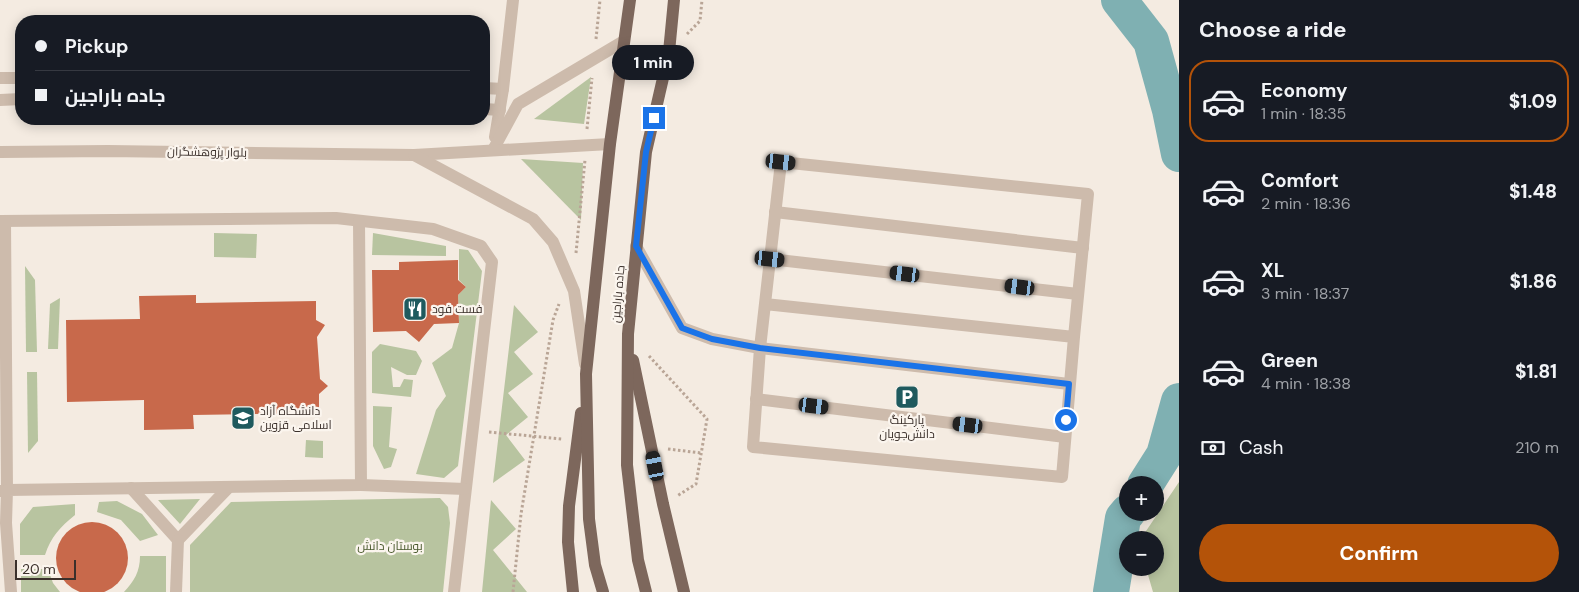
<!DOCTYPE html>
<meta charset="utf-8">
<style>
body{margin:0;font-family:"DM Sans",Cairo,sans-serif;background:#242831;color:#f1f3f6;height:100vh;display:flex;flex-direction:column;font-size:19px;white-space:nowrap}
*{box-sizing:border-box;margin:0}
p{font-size:16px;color:#9ea1a6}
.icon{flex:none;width:28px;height:28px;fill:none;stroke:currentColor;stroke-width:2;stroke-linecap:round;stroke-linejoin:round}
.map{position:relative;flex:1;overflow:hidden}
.side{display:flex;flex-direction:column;background:#171b24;width:400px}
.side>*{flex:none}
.hud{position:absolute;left:15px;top:15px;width:475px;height:110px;border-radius:20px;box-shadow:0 2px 12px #0003;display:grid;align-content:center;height:110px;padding:0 20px;background:#171b24}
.fabs{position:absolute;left:1119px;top:476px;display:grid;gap:10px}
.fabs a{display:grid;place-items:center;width:45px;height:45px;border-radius:50%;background:#171b24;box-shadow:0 2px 12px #0003;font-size:25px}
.scale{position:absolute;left:15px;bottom:12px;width:61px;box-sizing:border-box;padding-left:5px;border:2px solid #3b302b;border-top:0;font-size:14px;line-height:18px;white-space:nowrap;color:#3b302b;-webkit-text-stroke:4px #fbf5ee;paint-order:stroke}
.end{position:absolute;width:22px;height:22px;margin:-11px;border:6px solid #1a73e8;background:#fff;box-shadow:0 0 0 2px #fff}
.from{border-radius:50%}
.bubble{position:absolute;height:35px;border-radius:18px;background:#171b24;box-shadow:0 2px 12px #0003;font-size:16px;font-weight:800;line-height:35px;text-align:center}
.car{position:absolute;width:15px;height:30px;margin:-15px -8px;border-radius:6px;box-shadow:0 0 4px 1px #0007;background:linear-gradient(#222 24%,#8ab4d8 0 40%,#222 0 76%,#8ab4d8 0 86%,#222 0)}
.hud b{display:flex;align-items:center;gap:18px;height:48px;font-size:19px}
.hud b+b{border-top:1px solid #363941}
.hud i{width:12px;height:12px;background:#f1f3f6}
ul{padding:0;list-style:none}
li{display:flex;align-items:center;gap:15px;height:82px;margin:0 10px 8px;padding:0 10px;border:2px solid transparent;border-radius:20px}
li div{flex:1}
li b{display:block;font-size:19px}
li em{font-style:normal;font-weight:800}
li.selected{border-color:#b45309}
li>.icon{width:45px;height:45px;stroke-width:1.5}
h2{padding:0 20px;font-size:22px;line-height:60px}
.pay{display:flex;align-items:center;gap:12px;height:55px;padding:0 20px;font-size:19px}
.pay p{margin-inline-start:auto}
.action{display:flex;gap:10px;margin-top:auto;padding:10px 20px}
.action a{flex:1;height:58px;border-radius:30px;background:#b45309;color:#fff;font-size:20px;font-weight:800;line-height:58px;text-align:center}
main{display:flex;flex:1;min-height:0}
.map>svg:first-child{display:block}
.green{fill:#b8c4a0}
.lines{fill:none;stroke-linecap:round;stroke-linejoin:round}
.river{stroke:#7fb0b2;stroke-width:36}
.building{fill:#c8694b}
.path{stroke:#b9a596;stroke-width:3;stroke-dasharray:2.5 2.5;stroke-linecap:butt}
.minor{stroke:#cdbbac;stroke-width:12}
.major{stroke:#7d675c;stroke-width:12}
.route{stroke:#1a73e8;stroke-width:6}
.labels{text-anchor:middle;stroke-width:4.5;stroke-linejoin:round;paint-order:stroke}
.street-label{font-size:12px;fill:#3b302b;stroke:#fbf5ee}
.poi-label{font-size:12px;fill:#3b302b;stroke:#fbf5ee;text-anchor:start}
.park-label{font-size:12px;fill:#4a5a2e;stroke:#fbf5ee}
</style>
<main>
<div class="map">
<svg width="1179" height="592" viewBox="0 0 1179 592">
<rect width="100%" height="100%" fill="#f4ebe1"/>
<!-- green -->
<g class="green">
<path d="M591,77l-7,47 -50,-5z"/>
<path d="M521,159l62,4 -2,57z"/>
<path d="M214,233l43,1 -1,24 -42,-1z"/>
<path d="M373,233l73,13v10l-74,-1z"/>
<path d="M459,249l9,1 14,21 -24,195 -14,12 -28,-4 20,-64 10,-14 -14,-33 20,-15 7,-25 -1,-28 8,-8 -7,-7z"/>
<path d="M25,266l10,14 2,72h-11z"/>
<path d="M60,298l-2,51h-10l2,-45z"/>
<path d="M514,305l24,27 -24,20 19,22 -25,19 20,24 -22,18 19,25 -32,23z"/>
<path d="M380,344l36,7 6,10 -6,14h-9l-16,-8 2,20h7l4,-8 9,1 -2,17 -39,-4v-41z"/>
<path d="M27,372h10l1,69 -10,12z"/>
<path d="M373,406l19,1 -3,40 8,2 -6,18 -7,2 -11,-23z"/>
<path d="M306,440l17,1v17l-18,-1z"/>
<path d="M1179,482v110h-26l-7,-24h9v-28h-15z"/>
<path d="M440,498l8,9 2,16 -7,69h-253v-47l41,-43z"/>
<path d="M200,499l-20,25 -22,-24z"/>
<path d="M491,500l25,29 -23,21 34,42h-45z"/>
<path d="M117,501l25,13 16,21 -18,6 -19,-21 -24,-8 2,-10z"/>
<path d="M75,504v11c-15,12 -24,22 -30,40h-25v-31l13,-17z"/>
<path d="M140,556h26v36h-42c10,-11 16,-20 16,-36z"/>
<path d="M21,569h27l5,14 7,9h-39z"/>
</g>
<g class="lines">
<!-- river -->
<g class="river">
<path d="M1119,0l32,41 19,69 9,44"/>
<path d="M1145,485l19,-30 15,-54"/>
<path d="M1111,592l12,-74 5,-6"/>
</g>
</g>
<!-- building -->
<g class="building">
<path d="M458,260v20l8,7 -8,8 1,28 -25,1 -15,18 -13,-11 -33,1 -1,-62h27v-8z"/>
<path d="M196,295v8l120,-2v19l9,5 -8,12 3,42 8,7 -9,8v19l-126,2 1,14 -50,1v-30l-77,2 -1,-82 74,-1 -1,-23z"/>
<circle cx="92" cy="558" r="36"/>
</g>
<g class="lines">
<!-- path -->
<g class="path">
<path d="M687,34l13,-13 2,-21"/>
<path d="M596,39l4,-39"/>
<path d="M587,129l5,-51"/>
<path d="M576,253l9,-93"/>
<path d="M649,356l58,63 -11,65 -19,12"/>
<path d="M489,432l73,7"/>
<path d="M668,449l33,4"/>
<path d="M513,592l8,-78 32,-194 6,-16"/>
</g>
<!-- minor -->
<g class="minor">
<path d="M0,78h21"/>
<path d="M484,88l19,1"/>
<path d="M0,100l21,-1"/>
<path d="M484,109l16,1"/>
<path d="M495,137l8,-48 10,-89"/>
<path d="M493,150l25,-46 106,-63"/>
<path d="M0,152l108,-1 306,4 196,-11"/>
<path d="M414,155l119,64 20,23 21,49 11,73"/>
<path d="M775,212l308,36"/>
<path d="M0,221l336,-3 97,11 48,17 11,16 -38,330"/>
<path d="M636,246l46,82 30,11 48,9 309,36"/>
<path d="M770,259l308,35"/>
<path d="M765,304l309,33 -12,140 -309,-30 7,-99 21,-186 307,32 -14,143"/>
<path d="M756,399l309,38"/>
<path d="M361,485l104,4"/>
<path d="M131,488l47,52 51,-53"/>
<path d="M0,491l7,-1 -2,-269"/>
<path d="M11,592l-5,-69 1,-33 354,-5 -2,-264"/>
<path d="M176,592l2,-52"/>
</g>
<!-- major -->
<g class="major">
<path d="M633,360l30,144 21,88"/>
<path d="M573,592l-5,-50 1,-36 12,-93"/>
<path d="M603,592l-8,-27 -6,-46 -3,-145 24,-230 20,-144"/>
<path d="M646,592l-8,-32 -11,-95 1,-131 18,-182 23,-100 5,-52"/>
</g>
</g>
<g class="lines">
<!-- route -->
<path class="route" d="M654,118l-8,34 -10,94 46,82 30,11 48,9 309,36 -3,36"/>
</g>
<!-- icons -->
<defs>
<g id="restaurant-square" transform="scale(1.25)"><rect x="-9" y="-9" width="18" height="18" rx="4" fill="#1f5a5e" stroke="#fbf5ee"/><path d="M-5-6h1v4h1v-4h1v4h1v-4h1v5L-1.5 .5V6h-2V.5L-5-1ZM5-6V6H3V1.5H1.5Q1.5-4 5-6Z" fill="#fff"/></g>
<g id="parking-square" transform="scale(1.25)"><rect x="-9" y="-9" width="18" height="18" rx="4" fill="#1f5a5e" stroke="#fbf5ee"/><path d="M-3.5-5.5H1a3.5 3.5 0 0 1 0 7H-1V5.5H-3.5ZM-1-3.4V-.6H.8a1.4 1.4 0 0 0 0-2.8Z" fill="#fff"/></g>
<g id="university-square" transform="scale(1.25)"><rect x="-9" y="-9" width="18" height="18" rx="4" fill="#1f5a5e" stroke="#fbf5ee"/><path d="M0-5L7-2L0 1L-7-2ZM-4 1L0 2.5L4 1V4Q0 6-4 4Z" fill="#fff"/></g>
</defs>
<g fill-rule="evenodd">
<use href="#restaurant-square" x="415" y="309"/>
<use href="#parking-square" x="907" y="397"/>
<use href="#university-square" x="243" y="418"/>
</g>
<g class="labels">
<!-- street labels -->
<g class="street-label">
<text transform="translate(207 152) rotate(1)" y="4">بلوار پژوهشگران</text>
<text transform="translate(618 294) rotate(-85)" y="4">جاده باراجین</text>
</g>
<!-- poi labels -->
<g class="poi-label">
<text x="432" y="313">فست فود</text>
<text x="260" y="415">دانشگاه آزاد<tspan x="260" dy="14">اسلامی قزوین</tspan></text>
<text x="907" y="424" text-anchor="middle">پارکینگ<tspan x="907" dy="14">دانش‌جویان</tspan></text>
</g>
<!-- park labels -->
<g class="park-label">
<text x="390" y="550">بوستان دانش</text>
</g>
</g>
</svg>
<div class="fabs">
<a>+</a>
<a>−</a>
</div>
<div class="scale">20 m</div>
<i class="end from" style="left:1066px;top:420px"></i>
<i class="end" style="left:654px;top:118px"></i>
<div class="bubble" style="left:612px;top:45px;width:82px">1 min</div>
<i class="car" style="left:781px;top:162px;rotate:96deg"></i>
<i class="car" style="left:770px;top:259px;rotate:96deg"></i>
<i class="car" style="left:905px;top:274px;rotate:277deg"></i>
<i class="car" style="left:1020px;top:287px;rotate:277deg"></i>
<i class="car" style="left:814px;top:406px;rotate:97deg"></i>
<i class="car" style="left:968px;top:425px;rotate:277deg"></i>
<i class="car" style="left:655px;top:466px;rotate:349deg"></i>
<div class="hud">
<b><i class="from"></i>Pickup</b>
<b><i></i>جاده باراجین</b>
</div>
</div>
<section class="side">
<h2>Choose a ride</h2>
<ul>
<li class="selected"><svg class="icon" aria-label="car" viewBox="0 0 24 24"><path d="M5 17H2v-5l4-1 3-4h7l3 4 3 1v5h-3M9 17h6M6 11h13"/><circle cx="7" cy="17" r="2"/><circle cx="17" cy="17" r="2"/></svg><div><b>Economy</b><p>1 min · 18:35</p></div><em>$1.09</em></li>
<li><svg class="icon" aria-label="car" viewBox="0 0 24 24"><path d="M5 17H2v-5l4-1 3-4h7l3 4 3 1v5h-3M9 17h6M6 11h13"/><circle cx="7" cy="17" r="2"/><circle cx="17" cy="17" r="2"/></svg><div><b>Comfort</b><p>2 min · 18:36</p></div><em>$1.48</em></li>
<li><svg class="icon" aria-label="car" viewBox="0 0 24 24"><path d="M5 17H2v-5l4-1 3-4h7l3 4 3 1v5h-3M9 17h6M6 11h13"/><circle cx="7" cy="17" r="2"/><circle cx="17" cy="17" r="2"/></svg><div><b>XL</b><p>3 min · 18:37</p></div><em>$1.86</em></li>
<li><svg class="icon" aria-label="car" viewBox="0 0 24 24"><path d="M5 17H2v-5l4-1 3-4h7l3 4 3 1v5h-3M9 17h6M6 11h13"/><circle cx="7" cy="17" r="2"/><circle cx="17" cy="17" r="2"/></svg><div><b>Green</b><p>4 min · 18:38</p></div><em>$1.81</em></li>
</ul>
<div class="pay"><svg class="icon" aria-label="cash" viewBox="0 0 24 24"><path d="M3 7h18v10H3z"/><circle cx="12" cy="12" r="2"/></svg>Cash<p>210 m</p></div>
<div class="action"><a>Confirm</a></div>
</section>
</main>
